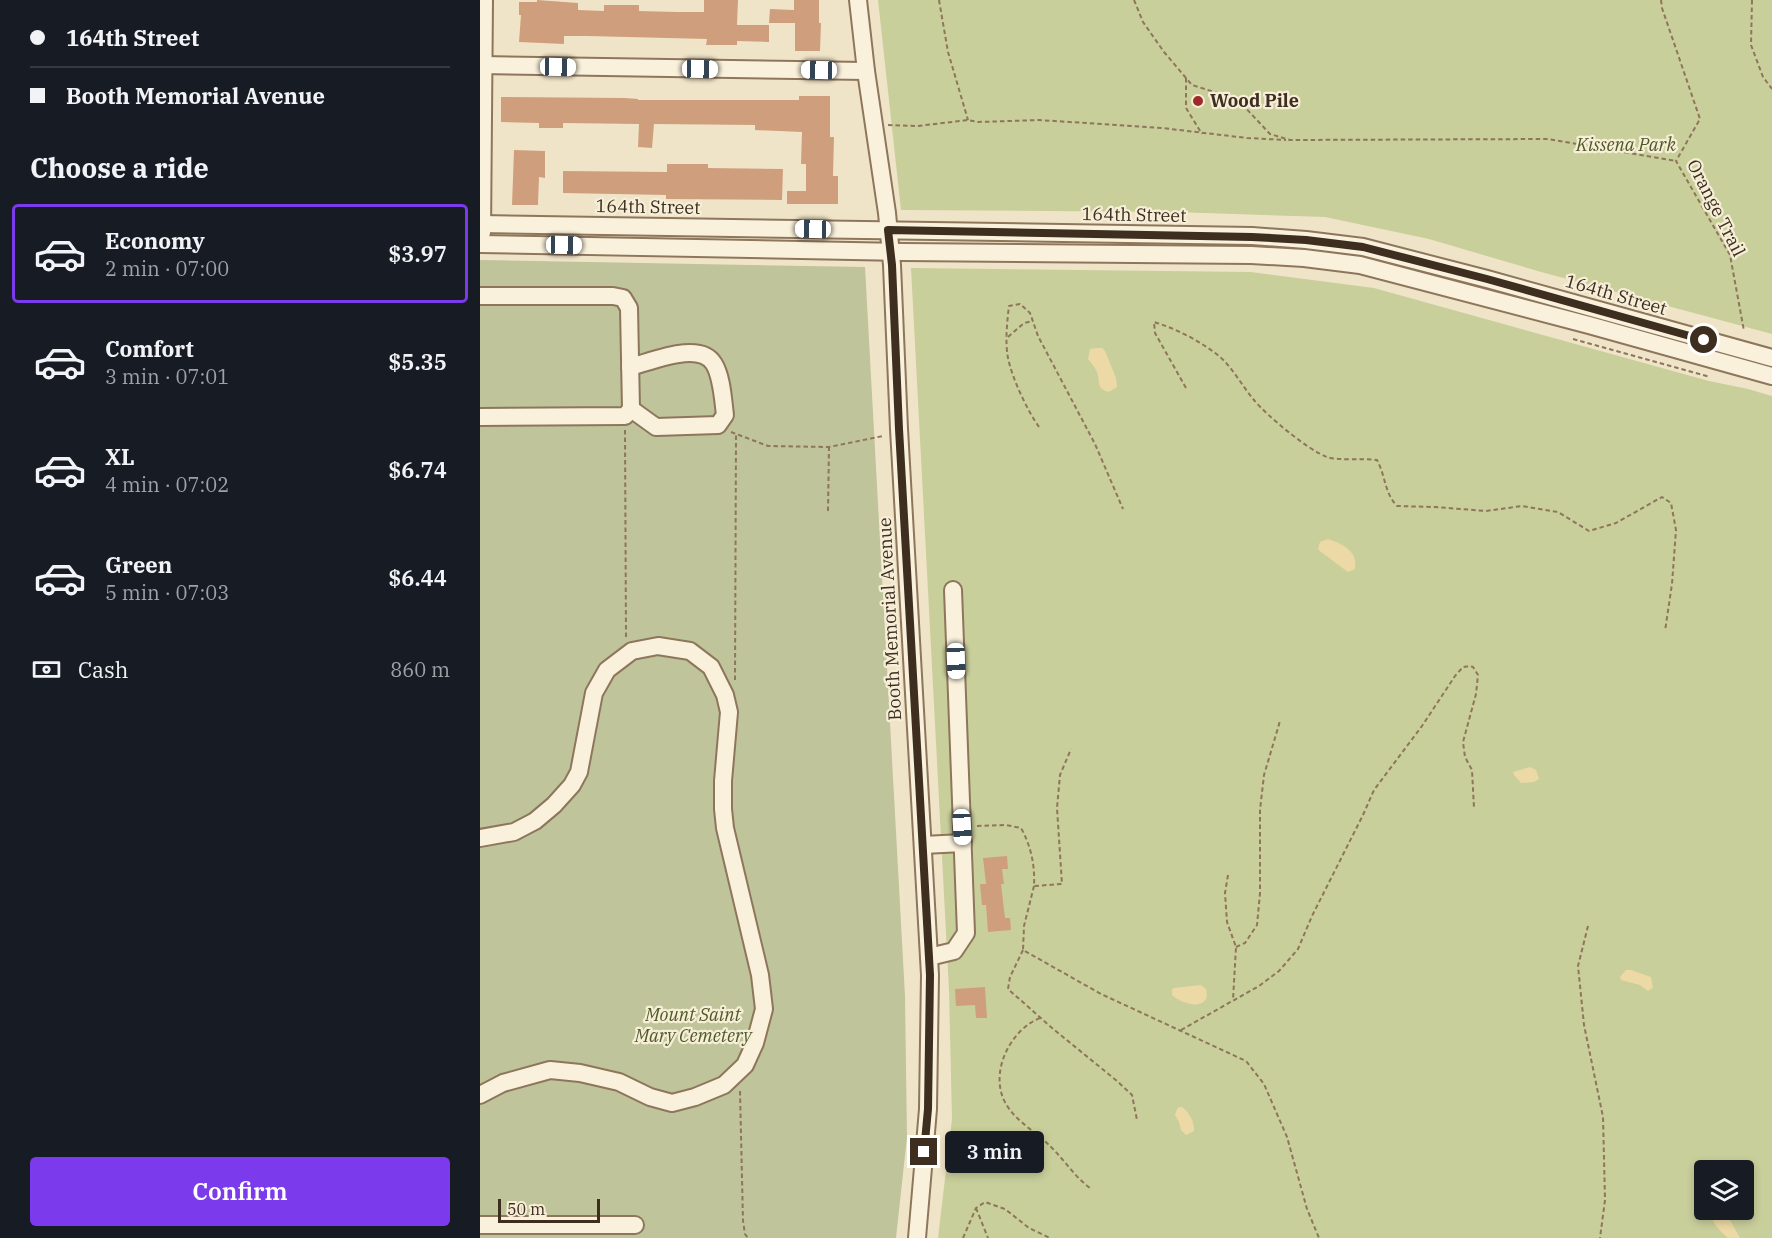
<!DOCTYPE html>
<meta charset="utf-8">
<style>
body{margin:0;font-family:"IBM Plex Serif",serif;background:#20242c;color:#f1f3f6;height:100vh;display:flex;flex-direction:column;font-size:22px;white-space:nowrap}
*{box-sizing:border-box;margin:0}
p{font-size:20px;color:#9ea1a6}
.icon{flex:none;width:33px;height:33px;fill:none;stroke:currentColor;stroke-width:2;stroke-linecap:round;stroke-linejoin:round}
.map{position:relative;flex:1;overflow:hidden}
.details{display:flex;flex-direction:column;background:#171b24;width:480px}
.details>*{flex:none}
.banner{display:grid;align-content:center;height:132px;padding:0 30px;background:#171b24}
.fabs{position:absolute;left:1214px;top:1160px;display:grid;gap:12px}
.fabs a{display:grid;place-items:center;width:60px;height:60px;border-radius:6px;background:#171b24;box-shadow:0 3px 9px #0003;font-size:30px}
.scale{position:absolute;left:18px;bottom:15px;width:102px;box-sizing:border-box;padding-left:6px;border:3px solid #3d2e20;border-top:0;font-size:16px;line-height:21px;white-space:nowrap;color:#3d2e20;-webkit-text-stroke:4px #f7eed8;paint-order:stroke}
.end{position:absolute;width:27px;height:27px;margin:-14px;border:8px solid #3d2e20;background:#fff;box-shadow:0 0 0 3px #fff}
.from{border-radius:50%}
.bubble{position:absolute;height:42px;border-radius:6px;background:#171b24;box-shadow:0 3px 9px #0003;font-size:20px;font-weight:600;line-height:42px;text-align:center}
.car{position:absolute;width:18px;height:36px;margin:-18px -9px;border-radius:8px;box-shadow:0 0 4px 2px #0007;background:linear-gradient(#fff 24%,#345 0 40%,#fff 0 76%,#345 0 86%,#fff 0)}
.banner b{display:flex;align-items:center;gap:21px;height:57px;font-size:22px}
.banner b+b{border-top:2px solid #363941}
.banner i{width:15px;height:15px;background:#f1f3f6}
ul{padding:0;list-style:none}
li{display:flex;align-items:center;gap:18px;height:99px;margin:0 12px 9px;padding:0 18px;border:3px solid transparent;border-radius:6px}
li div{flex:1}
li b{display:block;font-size:22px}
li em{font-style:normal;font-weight:600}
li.selected{border-color:#7c3aed}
li>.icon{width:54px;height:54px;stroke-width:1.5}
h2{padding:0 30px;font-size:27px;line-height:72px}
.pay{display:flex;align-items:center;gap:15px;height:66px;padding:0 30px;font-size:22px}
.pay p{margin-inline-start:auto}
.primary-button{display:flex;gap:12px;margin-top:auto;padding:12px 30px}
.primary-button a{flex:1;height:69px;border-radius:6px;background:#7c3aed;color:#fff;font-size:24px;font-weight:600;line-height:69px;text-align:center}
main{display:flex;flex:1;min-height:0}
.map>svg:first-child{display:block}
.green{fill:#c9cf9b;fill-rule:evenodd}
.sand{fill:#ecd9a5}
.cemetery{fill:#bfc49a}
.building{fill:#cf9f7d}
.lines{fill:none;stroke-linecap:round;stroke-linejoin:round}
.minor-casing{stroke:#8d765c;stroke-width:20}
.path{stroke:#8d765c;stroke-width:2;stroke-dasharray:4.5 3;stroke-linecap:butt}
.minor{stroke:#faf1dc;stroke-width:16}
.route{stroke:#3d2e20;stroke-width:8}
.poi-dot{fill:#9e2a2b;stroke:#f7eed8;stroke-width:2}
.labels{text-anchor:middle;stroke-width:4.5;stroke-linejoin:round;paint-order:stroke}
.poi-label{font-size:18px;font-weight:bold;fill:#3d2e20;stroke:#f7eed8;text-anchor:start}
.park-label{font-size:18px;font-style:italic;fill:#4d5a26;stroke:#f7eed8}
.street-label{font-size:18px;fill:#3d2e20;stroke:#f7eed8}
</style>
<main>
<section class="details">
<div class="banner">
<b><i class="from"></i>164th Street</b>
<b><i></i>Booth Memorial Avenue</b>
</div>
<h2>Choose a ride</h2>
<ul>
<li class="selected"><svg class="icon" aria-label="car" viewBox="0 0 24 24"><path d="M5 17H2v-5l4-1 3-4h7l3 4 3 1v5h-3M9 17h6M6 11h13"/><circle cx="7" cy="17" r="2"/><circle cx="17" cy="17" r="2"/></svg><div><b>Economy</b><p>2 min · 07:00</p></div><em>$3.97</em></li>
<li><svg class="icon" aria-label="car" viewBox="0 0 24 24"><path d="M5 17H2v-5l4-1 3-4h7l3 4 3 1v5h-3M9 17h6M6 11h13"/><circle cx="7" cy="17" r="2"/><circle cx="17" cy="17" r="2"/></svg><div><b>Comfort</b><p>3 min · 07:01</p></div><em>$5.35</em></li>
<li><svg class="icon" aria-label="car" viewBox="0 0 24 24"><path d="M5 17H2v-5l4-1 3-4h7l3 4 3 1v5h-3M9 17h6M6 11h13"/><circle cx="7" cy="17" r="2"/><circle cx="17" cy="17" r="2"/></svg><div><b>XL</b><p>4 min · 07:02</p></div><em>$6.74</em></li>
<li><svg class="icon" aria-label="car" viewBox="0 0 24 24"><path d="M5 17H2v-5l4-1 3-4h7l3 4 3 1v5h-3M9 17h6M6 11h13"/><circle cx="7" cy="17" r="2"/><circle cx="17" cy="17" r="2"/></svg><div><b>Green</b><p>5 min · 07:03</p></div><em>$6.44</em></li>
</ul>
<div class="pay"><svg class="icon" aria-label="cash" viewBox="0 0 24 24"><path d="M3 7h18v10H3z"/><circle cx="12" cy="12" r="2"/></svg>Cash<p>860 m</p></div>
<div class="primary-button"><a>Confirm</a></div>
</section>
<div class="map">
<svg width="1292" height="1238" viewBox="0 0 1292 1238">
<rect width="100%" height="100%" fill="#f0e4c8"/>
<!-- green -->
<g class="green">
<path d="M398,0h894v334l-231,-62 -112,-33 -104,-22 -152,-5 -272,-2z"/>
<path d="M431,268l340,4 123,16 335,93 39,8 24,7v842h-834l14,-119 -3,-129zM1224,1170h39v39h-39z"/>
</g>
<!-- sand -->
<g class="sand">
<path d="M617,348h5l3,3 11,27 1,9 -8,5c-14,-4 -8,-10 -12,-20 -2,-5 -6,-9 -9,-13l2,-10z"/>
<path d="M848,539c15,5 30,12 27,30l-7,3 -27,-20 -3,-3 2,-7z"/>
<path d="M1050,767l6,3 3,9 -5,3 -13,1 -7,-8 -1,-3z"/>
<path d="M1146,970h5l20,7 2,11 -5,3 -8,-6 -19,-5 -1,-3z"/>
<path d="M721,985l5,4c6,23 -24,16 -34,6v-6l2,-1z"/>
<path d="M699,1107h3c7,5 13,15 12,24l-8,4 -5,-5 -2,-8 -4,-7 2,-6z"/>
<path d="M1235,1209h8l2,2 15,27h-12c-8,-8 -21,-17 -13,-29z"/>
</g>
<!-- cemetery -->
<path class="cemetery" d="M0,260l385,7 40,729 2,141 -11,101h-416z"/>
<!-- building -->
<g class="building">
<path d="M57,0l41,3v7l26,1v-6h35v6l38,1h27v-12h34l-1,25h32v17l-32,-1v4h-31l1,-6 -120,-3h-23v8l-45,-2 2,-27h-2v-13h18z"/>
<path d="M314,0h25v23h2l-1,28h-25v-28h-26l1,-14 24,1z"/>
<path d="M319,96h31v41h4l-1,39h5v28h-51v-13h19v-27h-5l1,-32 -47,-2v-5l-101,-1 -2,24 -14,-1 1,-23 -76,-1v5h-24v-5l-38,-1v-25l124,1 13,1v1h161z"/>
<path d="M34,150l31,1v27l-6,-1 -1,28h-26z"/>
<path d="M187,164h41v4l75,1 -1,31 -116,-1v-4l-103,-2v-22l104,1z"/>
<path d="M527,856l1,13h-6l2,15h-3l4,34h5l1,12 -23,2 -2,-27h-4l-2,-21h6l-3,-26z"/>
<path d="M505,987l2,31h-11l-1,-13 -19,1 -1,-17z"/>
</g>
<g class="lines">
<!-- minor casing -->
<g class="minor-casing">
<g id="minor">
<path d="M378,0l8,71 21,142 5,52 7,164 31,546 -2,134 -11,129"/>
<path d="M0,65l386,6"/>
<path d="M0,224l772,12 54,4 57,7 124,32 285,79"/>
<path d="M2,233l2,-233"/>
<path d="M0,244l423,8 348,3 53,3 56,7 229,60 183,51"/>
<path d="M0,296h133l10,2 6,10 2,101 -6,7 -145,1"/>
<path d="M150,367c21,-5 70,-27 84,-3 8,13 9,36 11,51l-7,10 -62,2 -25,-18"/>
<path d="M0,838l34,-6 21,-11 19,-16 18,-20 7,-13 15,-79 13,-23 25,-19 26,-5 32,5 21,16 14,28 4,17 -6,69v28l2,19 35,147 4,34 -9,34 -10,22 -21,20 -29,12 -23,6 -22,-6 -31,-15 -39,-9 -30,-3 -47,13 -23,12"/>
<path d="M443,845l40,-2"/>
<path d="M449,957l25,-6 12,-18 -13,-343"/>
<path d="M0,1225h155"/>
</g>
</g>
<!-- path -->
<g class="path">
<path d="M459,0l9,52 20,68"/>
<path d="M654,0l9,22 21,30 28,33 35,11 14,7 29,31 20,6 258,-1 128,22"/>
<path d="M1181,0l1,8 38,111 -24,42 54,94 14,76"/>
<path d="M1272,0l-1,45 12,32 9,12"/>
<path d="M706,78v30l16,26"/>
<path d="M408,125l30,1 50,-6 10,2 61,-2 123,8 85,10 39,2"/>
<path d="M528,337l16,-14 9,-2"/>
<path d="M1093,339l137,38"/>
<path d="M706,388l-31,-55 -1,-11c23,7 46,19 65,34 14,12 23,30 35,44 13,16 54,50 73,57 12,4 36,1 50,3 9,17 7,32 20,46l38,1 51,4 36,-5 36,6 31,19 27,-8 46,-26 9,6 5,27 -4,54 -7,47"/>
<path d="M559,427c-12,-17 -27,-49 -31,-69 -3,-15 -1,-36 1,-52l11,-2 10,9 8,23 57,108 28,65"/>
<path d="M145,430l1,208"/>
<path d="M251,432l37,14 61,1 54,-11"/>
<path d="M348,511l1,-64"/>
<path d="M255,680l1,-246"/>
<path d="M497,826l29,-1 15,3c10,18 14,37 13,58l28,-2 -5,-76 3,-33 11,-26"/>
<path d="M748,875l-3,18 2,29 9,25 -3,53"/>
<path d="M554,886l-10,40 -1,24 78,44 145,67 18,23 23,53 20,72 12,29"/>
<path d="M1108,926l-10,40 6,59 19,92 2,83 -5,38"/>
<path d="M756,947l9,-4 12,-18 3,-32v-83l4,-35 16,-54"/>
<path d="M543,950l-13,27 -2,12 44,39 65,53 15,14 5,25"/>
<path d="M560,1018c-28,11 -49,50 -37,80 9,22 34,34 49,50 13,13 23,29 38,40"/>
<path d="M701,1030l78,-44 20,-15 19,-22 14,-33 51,-101 11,-25 48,-64 33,-50 8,-9 7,-1 3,1 5,8 -2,19 -13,48 2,15 7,13 2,38"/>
<path d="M260,1091l3,130 2,13 3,4"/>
<path d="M496,1208l12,30"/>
<path d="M483,1238l13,-30 9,-6 20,7 24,19 21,10"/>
</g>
<!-- minor -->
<use href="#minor" class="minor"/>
</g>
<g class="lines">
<!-- route -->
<path class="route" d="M444,1152l4,-43 2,-134 -31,-546 -7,-164 -4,-35 364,7 54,3 57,7 124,32 217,61"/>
</g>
<!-- markers -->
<circle class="poi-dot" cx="718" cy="101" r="6"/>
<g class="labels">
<!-- poi labels -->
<g class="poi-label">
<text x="730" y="107">Wood Pile</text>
</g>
<!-- park labels -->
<g class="park-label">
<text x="1146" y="151">Kissena Park</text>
<text x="213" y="1021">Mount Saint<tspan x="213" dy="21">Mary Cemetery</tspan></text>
</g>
<!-- street labels -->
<g class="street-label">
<text transform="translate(168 207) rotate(1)" y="6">164th Street</text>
<text transform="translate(1236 208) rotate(63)" y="6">Orange Trail</text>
<text transform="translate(654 215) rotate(1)" y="6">164th Street</text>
<text transform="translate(1136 295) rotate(16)" y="6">164th Street</text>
<text transform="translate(410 619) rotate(-93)" y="6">Booth Memorial Avenue</text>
</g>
</g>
</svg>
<div class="fabs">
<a><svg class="icon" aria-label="layers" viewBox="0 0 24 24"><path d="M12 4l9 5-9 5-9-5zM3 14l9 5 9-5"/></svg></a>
</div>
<div class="scale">50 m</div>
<i class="end from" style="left:1224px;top:340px"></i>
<i class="end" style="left:444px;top:1152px"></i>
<div class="bubble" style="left:465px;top:1131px;width:99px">3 min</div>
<i class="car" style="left:78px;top:67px;rotate:91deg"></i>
<i class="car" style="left:220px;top:69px;rotate:91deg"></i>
<i class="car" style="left:339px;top:70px;rotate:271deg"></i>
<i class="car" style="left:333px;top:229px;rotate:271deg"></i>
<i class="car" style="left:84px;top:245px;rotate:91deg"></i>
<i class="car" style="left:476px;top:661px;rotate:178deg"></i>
<i class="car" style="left:482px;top:827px;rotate:177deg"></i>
</div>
</main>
